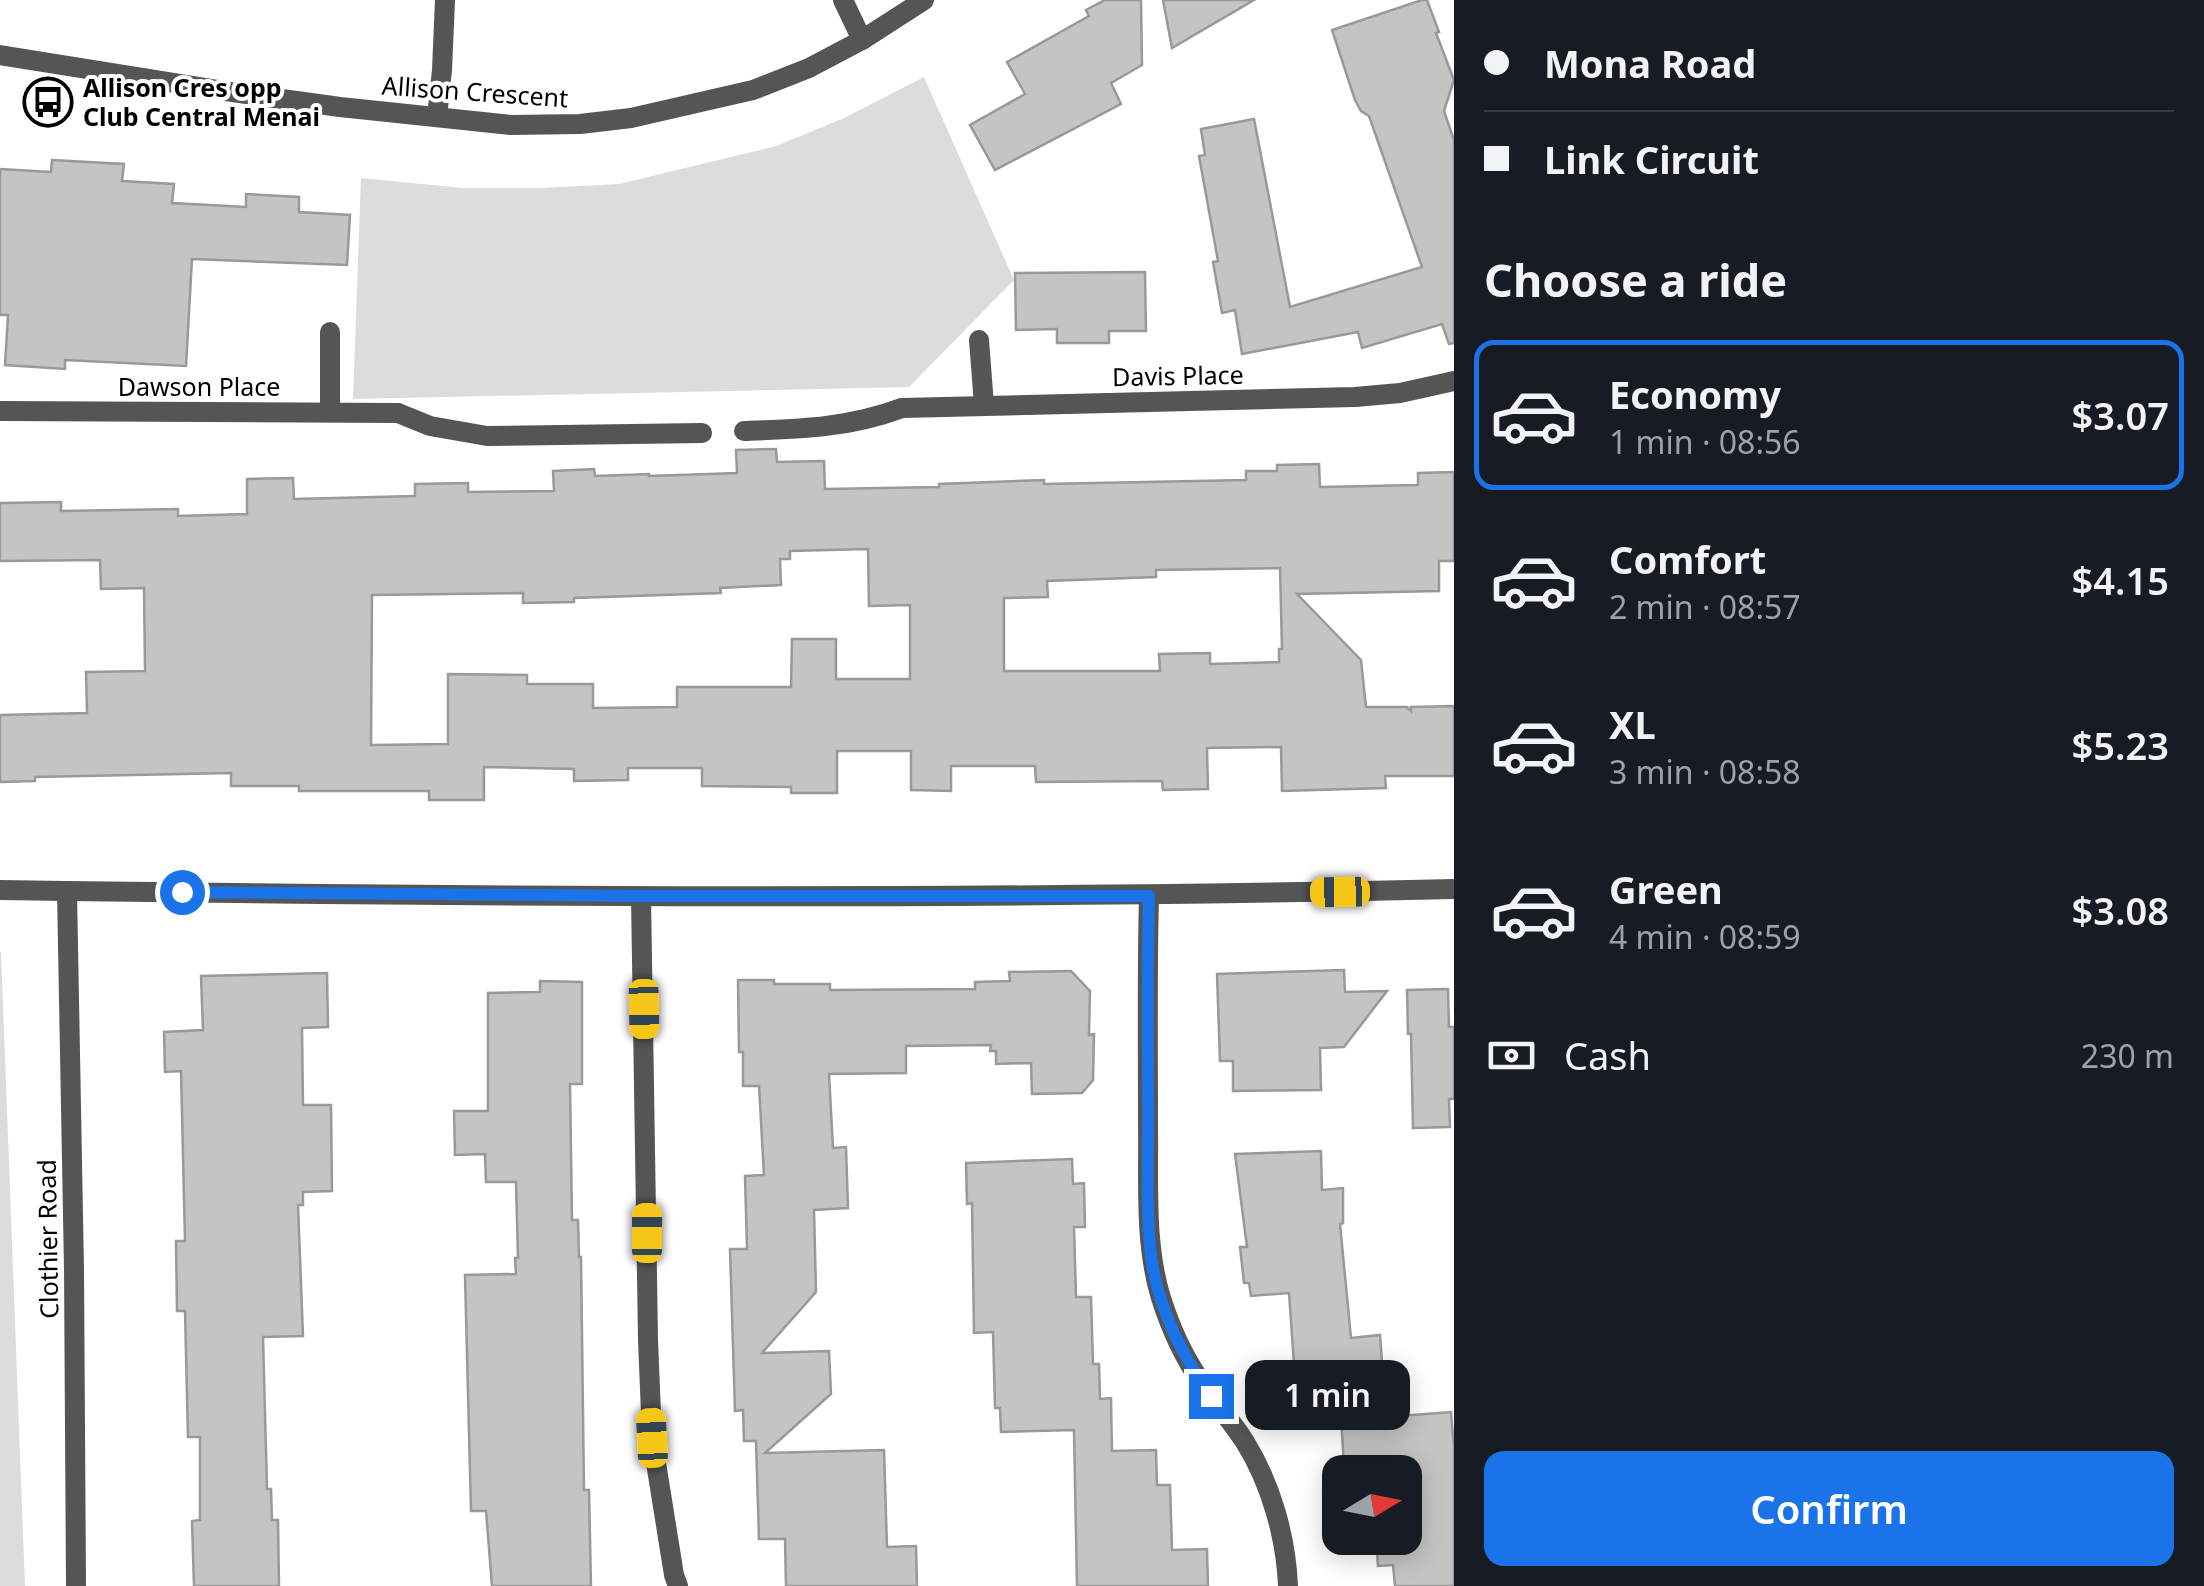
<!DOCTYPE html>
<meta charset="utf-8">
<style>
body{margin:0;font-family:"Noto Sans",sans-serif;background:#20242c;color:#f1f3f6;height:100vh;display:flex;flex-direction:column;font-size:38px;white-space:nowrap}
*{box-sizing:border-box;margin:0}
p{font-size:32px;color:#9ea1a6}
.icon{flex:none;width:55px;height:55px;fill:none;stroke:currentColor;stroke-width:2;stroke-linecap:round;stroke-linejoin:round}
.map{position:relative;flex:1;overflow:hidden}
.drawer{display:flex;flex-direction:column;background:#171b24;width:750px}
.drawer>*{flex:none}
.hud{display:grid;align-content:center;height:220px;padding:0 30px;background:#171b24}
.needle{width:65px;rotate:80deg}
.controls{position:absolute;left:1322px;top:1455px;display:grid;gap:20px}
.controls a{display:grid;place-items:center;width:100px;height:100px;border-radius:20px;background:#171b24;box-shadow:0 5px 25px #0003;font-size:50px}
.end{position:absolute;width:45px;height:45px;margin:-22px;border:12px solid #1a73e8;background:#fff;box-shadow:0 0 0 5px #fff}
.from{border-radius:50%}
.bubble{position:absolute;height:70px;border-radius:20px;background:#171b24;box-shadow:0 5px 25px #0003;font-size:32px;font-weight:600;line-height:70px;text-align:center}
.car{position:absolute;width:30px;height:60px;margin:-30px -15px;border-radius:12px;box-shadow:0 0 8px 2px #0007;background:linear-gradient(#f5c518 24%,#345 0 40%,#f5c518 0 76%,#345 0 86%,#f5c518 0)}
.hud b{display:flex;align-items:center;gap:35px;height:95px;font-size:38px}
.hud b+b{border-top:2px solid #363941}
.hud i{width:25px;height:25px;background:#f1f3f6}
ul{padding:0;list-style:none}
li{display:flex;align-items:center;gap:30px;height:150px;margin:0 20px 15px;padding:0 10px;border:5px solid transparent;border-radius:20px}
li div{flex:1}
li b{display:block;font-size:38px}
li em{font-style:normal;font-weight:600}
li.current{border-color:#1a73e8}
li>.icon{width:90px;height:90px;stroke-width:1.5}
h2{padding:0 30px;font-size:45px;line-height:120px}
.pay{display:flex;align-items:center;gap:25px;height:110px;padding:0 30px;font-size:38px}
.pay p{margin-inline-start:auto}
.primary-button{display:flex;gap:20px;margin-top:auto;padding:20px 30px}
.primary-button a{flex:1;height:115px;border-radius:20px;background:#1a73e8;color:#fff;font-size:40px;font-weight:600;line-height:115px;text-align:center}
main{display:flex;flex:1;min-height:0}
.map>svg:first-child{display:block}
.green{fill:#dcdcdc}
.building{fill:#c4c4c4;stroke:#999;stroke-width:2.5;fill-rule:evenodd}
.lines{fill:none;stroke-linecap:round;stroke-linejoin:round}
.service{stroke:#555;stroke-width:20}
.minor{stroke:#555;stroke-width:20}
.tertiary{stroke:#555;stroke-width:20}
.route{stroke:#1a73e8;stroke-width:12}
.labels{text-anchor:middle;stroke-width:8;stroke-linejoin:round;paint-order:stroke}
.poi-label{font-size:25px;font-weight:bold;fill:#000;stroke:#fff;text-anchor:start}
.street-label{font-size:25px;fill:#000;stroke:#fff}
</style>
<main>
<div class="map">
<svg width="1454" height="1586" viewBox="0 0 1454 1586">
<rect width="100%" height="100%" fill="#fff"/>
<!-- green -->
<g class="green">
<path d="M924,77l90,203 -105,107 -556,12 8,-221 102,10h77l79,-4 157,-38 66,-27z"/>
<path d="M0,952h1l24,634h-25z"/>
</g>
<!-- building -->
<g class="building">
<path d="M1105,0h36l1,65 -31,18 10,21 -126,66 -25,-45 55,-31 -18,-32 82,-46 -3,-6z"/>
<path d="M1163,0h91l-82,48z"/>
<path d="M1422,0h5l12,32 -3,1 18,47 -10,31 10,29v203l-5,1 -7,-20 -80,24 -4,-16 -116,22 -7,-44 -13,3 -9,-51 5,-1 -19,-105 6,-1 -4,-26 53,-10 36,188 132,-40 -53,-151 -8,-5 -6,-11 -23,-70z"/>
<path d="M52,160l72,4 -2,17 52,3 -2,19 74,4v-13l53,3v15l51,3 -3,50 -155,-6 -6,107 -121,-6v9l-60,-4 3,-50h-8v-146l51,3z"/>
<path d="M1145,272l1,59h-37v12h-52v-14l-41,1 -1,-57z"/>
<path d="M776,449l1,13 47,-1 1,28 114,-2v-3l105,-4v4l202,-4v-9h31v-6l42,-1 1,23 98,-2v-12l36,-1v89h-15v30l-142,3 64,66 5,47h41l4,4v-4l43,-1v70h-69l1,12 -104,3 -1,-44 -74,1 1,41 -45,1 -1,-9 -126,1 -1,-16h-84v25l-40,-1v-39h-74v42h-46v-6l-89,-1v-18h-74v12l-54,1v-12l-90,-2v33h-55v-9h-130v-5h-68v-13l-196,4v4l-35,1v-67l87,-2 -1,-41 59,-1 -1,-83 -43,1 -1,-29 -100,1v-58l61,-1v9l117,-2v7l69,-2v-35l46,-1 1,21 121,-3v-12l53,-1v9l86,-1 -1,-20 41,-2 1,7 54,-2v2l88,-3 -1,-23zM868,549l1,57 41,-1v74h-74v-40h-44l-1,48h-114v20l-84,1v-24h-66v-9l-79,-1v70l-77,1 1,-150 151,-2v10l51,-1v-4l147,-5 -1,-5 61,-3 -1,-26h10v-8zM1280,568l2,81h-3v13l-69,2v-11l-51,1 1,17h-156v-73l44,-1 -1,-16 109,-4v-7z"/>
<path d="M1344,970l1,22 42,-1 -43,56 -24,1 1,42 -88,1v-30h-13l-3,-87z"/>
<path d="M1071,971l19,20 -1,44 5,-1 -1,46 -11,13 -50,1 -1,-31 -35,1v-13h-6l1,-6 -85,1v27l-77,1 4,74 13,-1 2,61 -34,2 2,82 -54,61 67,-2 2,43 -66,59 119,-3 3,97 29,-1 1,40h-131l-1,-47h-26l-3,-98h-12l-1,-31 -8,1 -5,-162h17l-2,-73 19,-1 -5,-89h-16v-34h-4l-1,-72h36v4h56v6l145,-1v-7l35,-1 -1,-9z"/>
<path d="M327,973l1,54 -26,1 1,77h28l1,86 -29,1v13h-5l5,131 -40,1 4,152h4l1,31h6l1,66h-85l-2,-65 8,-1v-83h-12l-3,-126h-8l-1,-70h9l-4,-170 -16,1 -1,-40 39,-2 -2,-54z"/>
<path d="M540,981l42,1v102h-12l2,136h6l1,37h2l3,233h5l2,96h-99l-6,-75h-15l-6,-236 51,-1 -1,-16h3l-2,-76h-30l-1,-28 -30,1 -1,-44h34v-118l52,-1z"/>
<path d="M1448,989l1,38h5v72h-5l1,28 -37,1 -2,-94h-3l-1,-44z"/>
<path d="M1321,1151l1,39 21,-2v35l-3,1 11,114 29,-3 6,82 65,-5 3,36v138h-59l-2,-21 -15,1 -2,-28h29v-66h-40l-1,-8 -20,1 -4,-62 -43,4 -8,-114 -38,3 -2,-13h-5l-4,-36h7l-12,-93z"/>
<path d="M1072,1159l1,25 11,-1 1,44h-11l2,70h15l2,67h6l1,35 11,-1 1,53 44,-1 1,35h13l2,65 35,-1 1,37h-131l-3,-156 -73,2 -1,-24h-5l-2,-76 -19,1 -2,-130 -5,1 -1,-41z"/>
</g>
<g class="lines">
<!-- service -->
<g class="service">
<path d="M843,0l19,40"/>
<path d="M437,117l5,-47 3,-70"/>
<path d="M398,413l32,13 57,10 215,-3"/>
<path d="M744,431c56,-2 104,-3 158,-23"/>
</g>
<!-- minor -->
<g class="minor">
<path d="M979,340l5,65"/>
<path d="M902,408l453,-11 45,-4 54,-12"/>
<path d="M0,411l398,2"/>
<path d="M330,412v-80"/>
<path d="M0,890c485,7 969,10 1454,-1"/>
<path d="M67,891l7,378 2,317"/>
<path d="M1149,896c-2,76 -1,152 -1,228 1,57 -4,119 13,174 9,28 22,58 39,82 14,22 31,40 45,62 26,42 41,95 43,144"/>
<path d="M641,897l7,443 4,98 22,137 4,11"/>
</g>
<!-- tertiary -->
<path class="tertiary" d="M0,55l231,37 109,15 171,18 69,-1 51,-6 122,-28 56,-22 53,-28 62,-40"/>
</g>
<g class="lines">
<!-- route -->
<path class="route" d="M182,892l459,4h508c-2,66 -1,133 -1,199 1,53 -3,108 3,161 6,49 31,100 60,140"/>
</g>
<!-- icons -->
<defs>
<g id="bus-ring" transform="scale(2.5)"><circle r="9.5" fill="#fff" stroke="#000" stroke-width="1.5"/><path d="M-5-6H5V4H4V6H2V4H-2V6H-4V4H-5ZM-3.5-4V0h7V-4ZM-3.5 1.2v1.5H-2V1.2ZM2 1.2v1.5H3.5V1.2Z" fill="#000"/></g>
</defs>
<g fill-rule="evenodd">
<use href="#bus-ring" x="48" y="102"/>
</g>
<g class="labels">
<!-- poi labels -->
<g class="poi-label">
<text x="83" y="97">Allison Cres opp<tspan x="83" dy="29">Club Central Menai</tspan></text>
</g>
<!-- street labels -->
<g class="street-label">
<text transform="translate(475 92) rotate(4)" y="9">Allison Crescent</text>
<text transform="translate(1178 376) rotate(-1)" y="9">Davis Place</text>
<text x="199" y="396">Dawson Place</text>
<text transform="translate(48 1239) rotate(-91)" y="9">Clothier Road</text>
</g>
</g>
</svg>
<div class="controls">
<a><svg class="needle" viewBox="-14 -14 28 28"><path d="M0-13l5 13h-10z" fill="#e53935"/><path d="M0 13l5-13h-10z" fill="#9ea1a6"/></svg></a>
</div>
<i class="end from" style="left:182px;top:892px"></i>
<i class="end" style="left:1211px;top:1396px"></i>
<div class="bubble" style="left:1245px;top:1360px;width:165px">1 min</div>
<i class="car" style="left:1340px;top:892px;rotate:269deg"></i>
<i class="car" style="left:644px;top:1009px;rotate:179deg"></i>
<i class="car" style="left:647px;top:1233px;rotate:0deg"></i>
<i class="car" style="left:652px;top:1438px;rotate:357deg"></i>
</div>
<section class="drawer">
<div class="hud">
<b><i class="from"></i>Mona Road</b>
<b><i></i>Link Circuit</b>
</div>
<h2>Choose a ride</h2>
<ul>
<li class="current"><svg class="icon" aria-label="car" viewBox="0 0 24 24"><path d="M5 17H2v-5l4-1 3-4h7l3 4 3 1v5h-3M9 17h6M6 11h13"/><circle cx="7" cy="17" r="2"/><circle cx="17" cy="17" r="2"/></svg><div><b>Economy</b><p>1 min · 08:56</p></div><em>$3.07</em></li>
<li><svg class="icon" aria-label="car" viewBox="0 0 24 24"><path d="M5 17H2v-5l4-1 3-4h7l3 4 3 1v5h-3M9 17h6M6 11h13"/><circle cx="7" cy="17" r="2"/><circle cx="17" cy="17" r="2"/></svg><div><b>Comfort</b><p>2 min · 08:57</p></div><em>$4.15</em></li>
<li><svg class="icon" aria-label="car" viewBox="0 0 24 24"><path d="M5 17H2v-5l4-1 3-4h7l3 4 3 1v5h-3M9 17h6M6 11h13"/><circle cx="7" cy="17" r="2"/><circle cx="17" cy="17" r="2"/></svg><div><b>XL</b><p>3 min · 08:58</p></div><em>$5.23</em></li>
<li><svg class="icon" aria-label="car" viewBox="0 0 24 24"><path d="M5 17H2v-5l4-1 3-4h7l3 4 3 1v5h-3M9 17h6M6 11h13"/><circle cx="7" cy="17" r="2"/><circle cx="17" cy="17" r="2"/></svg><div><b>Green</b><p>4 min · 08:59</p></div><em>$3.08</em></li>
</ul>
<div class="pay"><svg class="icon" aria-label="cash" viewBox="0 0 24 24"><path d="M3 7h18v10H3z"/><circle cx="12" cy="12" r="2"/></svg>Cash<p>230 m</p></div>
<div class="primary-button"><a>Confirm</a></div>
</section>
</main>
